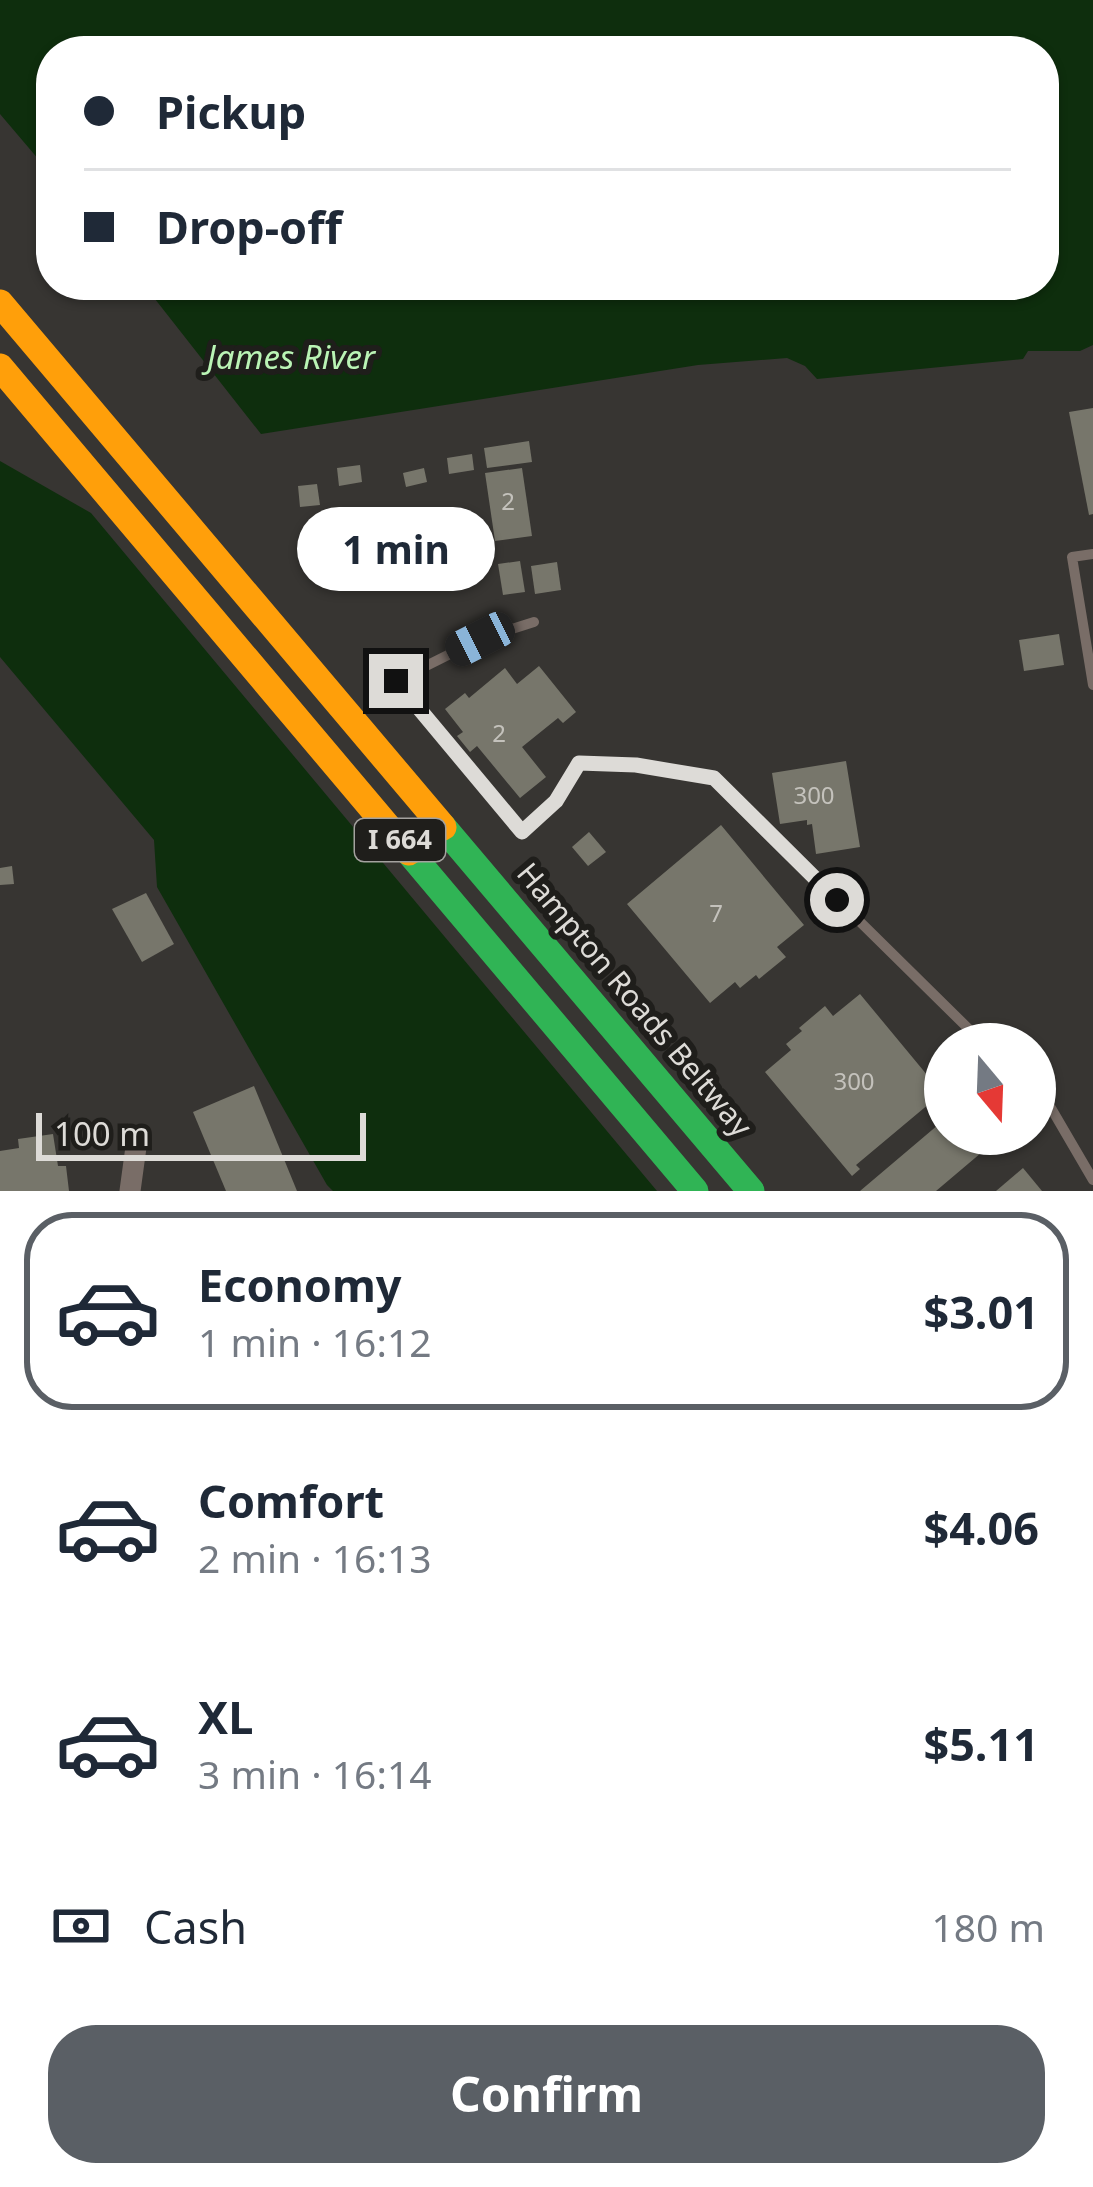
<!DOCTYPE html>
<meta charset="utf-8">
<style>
body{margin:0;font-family:"Noto Sans",sans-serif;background:#f2f2f3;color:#1f2937;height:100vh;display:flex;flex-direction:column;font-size:45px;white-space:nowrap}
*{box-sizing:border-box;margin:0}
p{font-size:39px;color:#747a83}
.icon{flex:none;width:66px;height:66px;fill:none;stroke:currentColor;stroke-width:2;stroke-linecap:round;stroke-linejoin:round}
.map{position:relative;height:1191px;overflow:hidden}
.sheet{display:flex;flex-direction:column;background:#fff;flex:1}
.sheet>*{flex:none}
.guide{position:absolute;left:36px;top:36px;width:1023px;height:264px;border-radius:48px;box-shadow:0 3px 9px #0004;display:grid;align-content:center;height:264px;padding:0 48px;background:#fff}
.needle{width:78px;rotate:161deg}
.buttons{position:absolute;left:924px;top:1023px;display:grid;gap:24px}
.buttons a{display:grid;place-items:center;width:132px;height:132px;border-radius:50%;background:#fff;box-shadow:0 3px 9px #0004;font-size:60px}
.scale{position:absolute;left:36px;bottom:30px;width:330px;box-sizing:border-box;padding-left:12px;border:6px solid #dddbd7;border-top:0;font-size:33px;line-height:42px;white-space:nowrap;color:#dddbd7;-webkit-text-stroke:9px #1f1e1b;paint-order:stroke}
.end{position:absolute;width:54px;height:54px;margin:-27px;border:15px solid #dddbd7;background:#111;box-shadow:0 0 0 6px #111}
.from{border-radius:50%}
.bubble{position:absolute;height:84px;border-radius:42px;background:#fff;box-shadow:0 3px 9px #0004;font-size:39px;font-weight:700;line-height:84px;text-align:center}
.car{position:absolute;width:36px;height:72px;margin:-36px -18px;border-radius:15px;box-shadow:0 0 9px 3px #0007;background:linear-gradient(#222 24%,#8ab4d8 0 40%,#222 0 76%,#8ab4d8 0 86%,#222 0)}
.guide b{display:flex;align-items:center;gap:42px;height:114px;font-size:45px}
.guide b+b{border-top:3px solid #e0e1e3}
.guide i{width:30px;height:30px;background:#1f2937}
ul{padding:21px 0 0;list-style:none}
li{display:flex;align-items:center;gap:36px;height:198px;margin:0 24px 18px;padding:0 24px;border:6px solid transparent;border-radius:48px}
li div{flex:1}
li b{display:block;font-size:45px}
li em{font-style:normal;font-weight:700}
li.on{border-color:#5a5f65}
li>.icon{width:108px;height:108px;stroke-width:1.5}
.pay{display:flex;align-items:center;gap:30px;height:132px;padding:0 48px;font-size:45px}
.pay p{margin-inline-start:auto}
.action{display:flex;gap:24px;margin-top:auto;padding:24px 48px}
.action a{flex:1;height:138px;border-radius:48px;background:#5a5f65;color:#fff;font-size:48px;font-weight:700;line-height:138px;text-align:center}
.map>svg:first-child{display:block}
.water{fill:#0e2e0d}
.building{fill:#77766b}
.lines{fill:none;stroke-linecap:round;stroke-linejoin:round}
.lane{stroke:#796d67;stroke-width:10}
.street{stroke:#796d67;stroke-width:21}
.fast{stroke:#30b455;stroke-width:27}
.slow{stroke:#ff9f0a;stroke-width:27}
.route{stroke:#dddbd7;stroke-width:15}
.labels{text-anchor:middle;stroke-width:12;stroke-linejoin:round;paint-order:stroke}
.number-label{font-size:24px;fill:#c4c2bc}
.shield{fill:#1f1e1b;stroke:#a4a29f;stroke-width:3}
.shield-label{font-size:27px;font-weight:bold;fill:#dddbd7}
.street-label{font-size:30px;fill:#dddbd7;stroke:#1f1e1b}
.water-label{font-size:33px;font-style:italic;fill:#baf4b5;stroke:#1f1e1b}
</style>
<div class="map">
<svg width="1093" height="1191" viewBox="0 0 1093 1191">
<rect width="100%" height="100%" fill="#373532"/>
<!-- water -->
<g class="water">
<path d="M0,0h1093v345l-13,6h-52l-5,8 -206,20 -12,-13 -18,-8 -89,7 -437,69 -117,-149h900v-234h-993v123l-51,-60z"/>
<path d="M0,461l91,52 566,678h-324l-6,-6 -170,-298 -3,-47 -154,-183z"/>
</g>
<!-- building -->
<g class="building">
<path d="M1093,408v106l-4,1 -20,-103z"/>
<path d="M529,441l3,21 -45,6 -3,-20z"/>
<path d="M472,454l2,16 -25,4 -2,-16z"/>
<path d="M360,465l2,17 -23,4 -2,-18z"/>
<path d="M424,468l3,14 -21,5 -3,-14z"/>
<path d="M522,468l10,68 -37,5 -10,-68z"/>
<path d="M317,484l3,21 -20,2 -2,-21z"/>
<path d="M520,561l5,31 -22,3 -5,-31z"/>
<path d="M557,562l4,28 -26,4 -4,-28z"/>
<path d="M1059,634l5,31 -40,6 -5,-31z"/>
<path d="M539,666l37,46 -13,11 -5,-5 -36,29 24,30 -26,21 -43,-52 -7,6 -13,-16 6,-4 -18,-23 20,-16 4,5 36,-30 12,16z"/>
<path d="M846,761l14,86 -44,7 -4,-30 -5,1v-5l-27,4 -8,-51z"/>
<path d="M721,825l83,100 -27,22 9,10 -27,22 -3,-4 -16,13 -5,-6 -25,21 -83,-99z"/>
<path d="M589,832l17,20 -18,14 -16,-19z"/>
<path d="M12,866l2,18 -14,1v-17z"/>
<path d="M146,893l28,51 -32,18 -30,-53z"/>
<path d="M860,994l82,99 -86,72 4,4 -8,7 -87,-104 26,-22 -5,-6 16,-13 -3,-3 26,-22 8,10z"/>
<path d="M254,1086l43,105h-71l-33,-79z"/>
<path d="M945,1119v15h32l11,13 -52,44h-76z"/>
<path d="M53,1134l5,32h8l3,25h-69v-40l19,-3 -1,-9z"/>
<path d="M1023,1168l19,23h-46z"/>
</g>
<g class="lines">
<!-- lane -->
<g class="lane">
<path d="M1093,554l-21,3 21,128"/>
<path d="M534,622l-54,17 -84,42 126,152 35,-32 22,-38 57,2 78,13 270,266"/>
<path d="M1035,1092l16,16 42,72"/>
</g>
<!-- street -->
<path class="street" d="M130,1191l6,-44"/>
<!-- fast -->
<g class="fast">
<path d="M443,827l308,364"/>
<path d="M409,852l286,339"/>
</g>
<!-- slow -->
<g class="slow">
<path d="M0,303l443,524"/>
<path d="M0,367l409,485"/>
</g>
</g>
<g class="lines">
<!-- route -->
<path class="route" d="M396,681l126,151 34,-31 23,-38 57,2 78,13 123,122"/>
</g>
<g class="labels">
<!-- number labels -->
<g class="number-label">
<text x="508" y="510">2</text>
<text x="499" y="742">2</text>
<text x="814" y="804">300</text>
<text x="716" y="922">7</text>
<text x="854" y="1090">300</text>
</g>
<!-- shield labels -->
<rect class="shield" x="355" y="819" width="90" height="42" rx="9"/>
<g class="shield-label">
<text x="400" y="849">I 664</text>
</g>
<!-- street labels -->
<g class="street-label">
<text transform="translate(634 1000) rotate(50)" y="10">Hampton Roads Beltway</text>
</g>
<!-- water labels -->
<g class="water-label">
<text x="291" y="369">James River</text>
</g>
</g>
</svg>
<div class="buttons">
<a><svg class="needle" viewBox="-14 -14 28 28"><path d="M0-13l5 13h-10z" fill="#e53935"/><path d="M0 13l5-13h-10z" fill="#747a83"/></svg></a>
</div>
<div class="scale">100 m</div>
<i class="end from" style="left:837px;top:900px"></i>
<i class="end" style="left:396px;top:681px"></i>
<div class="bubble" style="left:297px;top:507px;width:198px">1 min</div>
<i class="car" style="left:480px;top:639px;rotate:243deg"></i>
<div class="guide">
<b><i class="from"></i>Pickup</b>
<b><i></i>Drop-off</b>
</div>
</div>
<section class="sheet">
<ul>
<li class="on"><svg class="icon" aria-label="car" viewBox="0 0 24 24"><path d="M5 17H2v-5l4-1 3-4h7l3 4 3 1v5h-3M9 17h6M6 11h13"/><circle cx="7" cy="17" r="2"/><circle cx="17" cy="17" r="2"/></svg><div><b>Economy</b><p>1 min · 16:12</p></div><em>$3.01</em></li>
<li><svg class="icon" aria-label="car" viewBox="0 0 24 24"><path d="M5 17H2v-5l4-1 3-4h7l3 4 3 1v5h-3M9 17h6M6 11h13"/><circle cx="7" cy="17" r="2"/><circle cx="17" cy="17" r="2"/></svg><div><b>Comfort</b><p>2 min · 16:13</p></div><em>$4.06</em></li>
<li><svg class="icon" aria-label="car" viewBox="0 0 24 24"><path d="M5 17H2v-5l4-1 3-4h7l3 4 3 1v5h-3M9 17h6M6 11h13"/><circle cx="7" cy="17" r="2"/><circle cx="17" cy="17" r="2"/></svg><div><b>XL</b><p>3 min · 16:14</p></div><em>$5.11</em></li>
</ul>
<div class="pay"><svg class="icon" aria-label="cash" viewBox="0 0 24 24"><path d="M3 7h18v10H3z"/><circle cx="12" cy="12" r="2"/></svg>Cash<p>180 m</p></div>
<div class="action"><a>Confirm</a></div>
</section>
